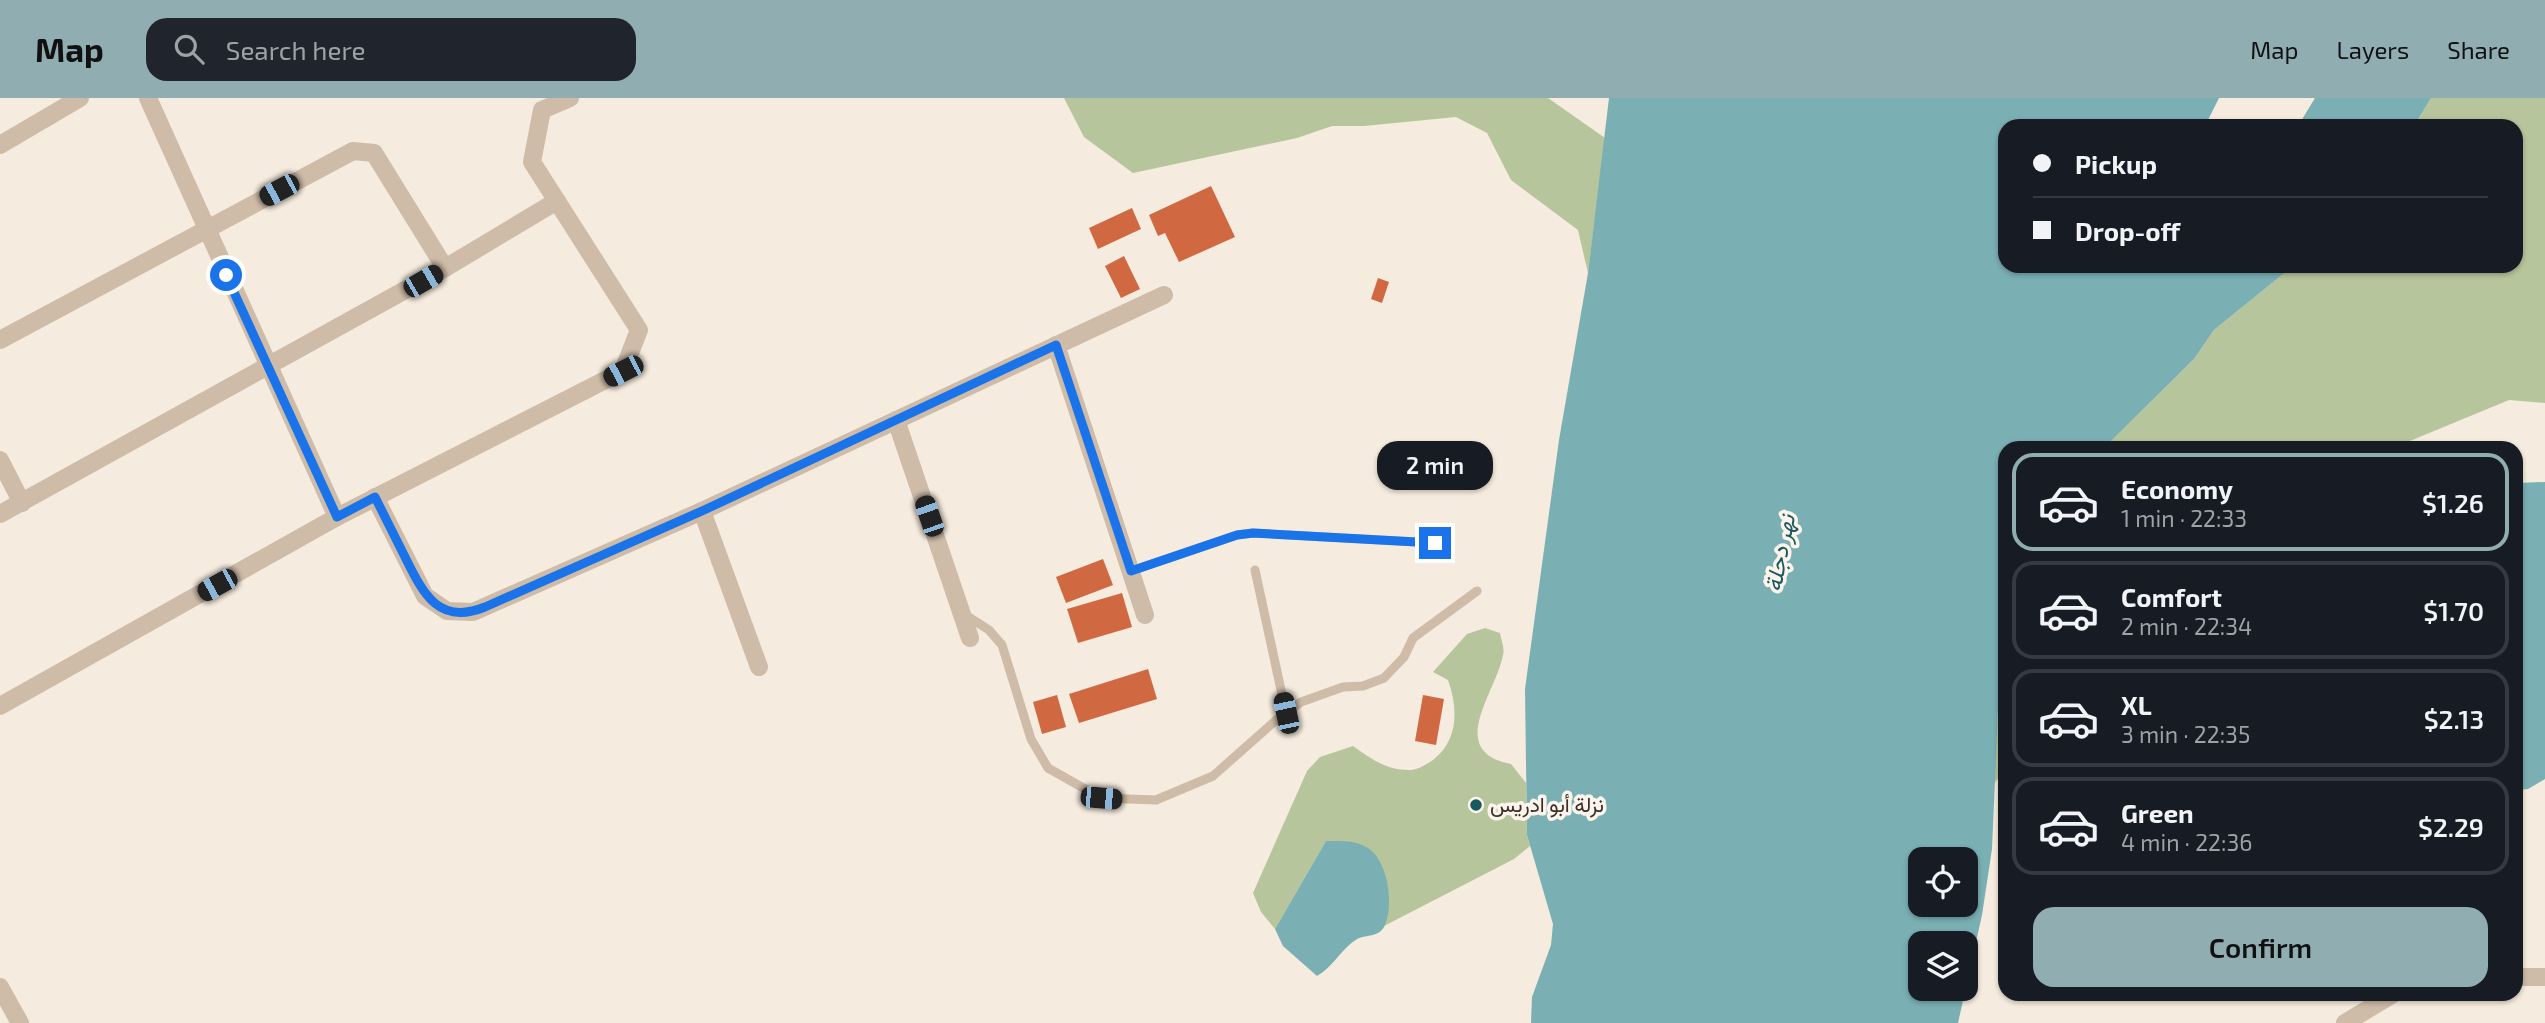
<!DOCTYPE html>
<meta charset="utf-8">
<style>
body{margin:0;font-family:"Exo 2",Vazirmatn,sans-serif;background:#20242c;color:#f1f3f6;height:100vh;display:flex;flex-direction:column;font-size:26px;white-space:nowrap}
*{box-sizing:border-box;margin:0}
p{font-size:23px;color:#9ea1a6}
.icon{flex:none;width:38px;height:38px;fill:none;stroke:currentColor;stroke-width:2;stroke-linecap:round;stroke-linejoin:round}
.map{position:relative;flex:1;overflow:hidden}
.side{position:absolute;left:1998px;top:343px;width:525px;height:560px;display:flex;flex-direction:column;background:#171b24;border-radius:21px;box-shadow:0 2px 5px #0004}
.side>*{flex:none}
.guide{position:absolute;left:1998px;top:21px;width:525px;height:154px;border-radius:21px;box-shadow:0 2px 5px #0004;display:grid;align-content:center;height:154px;padding:0 35px;background:#171b24}
.tools{position:absolute;left:1908px;top:749px;display:grid;gap:14px}
.tools a{display:grid;place-items:center;width:70px;height:70px;border-radius:14px;background:#171b24;box-shadow:0 2px 5px #0004;font-size:35px}
.end{position:absolute;width:32px;height:32px;margin:-16px;border:9px solid #1a73e8;background:#fff;box-shadow:0 0 0 4px #fff}
.from{border-radius:50%}
.bubble{position:absolute;height:49px;border-radius:21px;background:#171b24;box-shadow:0 2px 5px #0004;font-size:23px;font-weight:600;line-height:49px;text-align:center}
.car{position:absolute;width:21px;height:42px;margin:-21px -10px;border-radius:9px;box-shadow:0 0 5px 2px #0007;background:linear-gradient(#222 24%,#8ab4d8 0 40%,#222 0 76%,#8ab4d8 0 86%,#222 0)}
.guide b{display:flex;align-items:center;gap:24px;height:66px;font-size:26px}
.guide b+b{border-top:2px solid #363941}
.guide i{width:18px;height:18px;background:#f1f3f6}
ul{padding:12px 0 0;list-style:none}
li{display:flex;align-items:center;gap:21px;height:98px;margin:0 14px 10px;padding:0 21px;border:4px solid #363941;border-radius:21px}
li div{flex:1}
li b{display:block;font-size:26px}
li em{font-style:normal;font-weight:600}
li.active{border-color:#90adb2}
li>.icon{width:63px;height:63px;stroke-width:1.5}
.cta{display:flex;gap:14px;margin-top:auto;padding:14px 35px}
.cta a{flex:1;height:80px;border-radius:21px;background:#90adb2;color:#111;font-size:28px;font-weight:600;line-height:80px;text-align:center}
header{display:flex;align-items:center;gap:42px;box-sizing:border-box;height:98px;padding:0 35px;background:#90adb2;color:#111}
header strong{font-size:33px}
nav{display:flex;gap:38px;margin-inline-start:auto;font-size:24px}
.search{width:490px;height:63px;background:#20242c;display:flex;align-items:center;gap:18px;box-sizing:border-box;padding:0 24px;border-radius:21px;color:#9ea1a6;font-size:26px}
.map>svg:first-child{display:block}
.green{fill:#b6c59c}
.water{fill:#7aafb4;fill-rule:evenodd}
.building{fill:#d06941}
.lines{fill:none;stroke-linecap:round;stroke-linejoin:round}
.service{stroke:#cebba8;stroke-width:9}
.minor{stroke:#cebba8;stroke-width:18}
.route{stroke:#1a73e8;stroke-width:9}
.poi-dot{fill:#1a5860;stroke:#fbf4eb;stroke-width:2.5}
.labels{text-anchor:middle;stroke-width:7;stroke-linejoin:round;paint-order:stroke}
.poi-label{font-size:21px;fill:#3a2f29;stroke:#fbf4eb;text-anchor:start}
.water-label{font-size:23px;font-style:italic;fill:#1a5860;stroke:#fbf4eb}
</style>
<header>
<strong>Map</strong>
<div class="search"><svg class="icon" aria-label="search" viewBox="0 0 24 24"><circle cx="10" cy="10" r="6"/><path d="M15 15l6 6"/></svg>Search here</div>
<nav><a>Map</a><a>Layers</a><a>Share</a></nav>
</header>
<div class="map">
<svg width="2545" height="925" viewBox="0 0 2545 925">
<rect width="100%" height="100%" fill="#f5ebde"/>
<!-- green -->
<g class="green">
<path d="M1064,0h484l57,40 -17,135 -10,-43 -67,-50 -24,-47 -31,-16 -92,9h-32l-35,12 -164,35 -49,-36z"/>
<path d="M2431,0h114v305l-36,-3 -116,48h-289l90,-89 20,-29 79,-64h223v-140h-102z"/>
<path d="M1485,530l15,5c1,7 5,15 3,22 -7,38 -58,96 8,109l15,19 1,52 3,11 -16,13 -130,67 4,-35 -47,-50h-15l-51,88 -14,-17 -8,-19 54,-122 13,-14 33,-11c17,12 33,24 55,24 8,1 19,-6 25,-10 26,-20 25,-52 15,-80l-15,-8 34,-38z"/>
<path d="M2005,565v106l-11,15 5,-97z"/>
</g>
<!-- water -->
<g class="water">
<path d="M1609,0h610l-14,28h-199v140h287l-79,64 -20,29 -90,89h-98v215l-7,24 -7,162 -10,66 -24,108h-427l1,-26 19,-52 2,-21 -26,-89 -2,-146 34,-249 29,-167zM1920,761h45v46h-45zM1920,845h45v46h-45z"/>
<path d="M2315,0h116l-17,28h-116z"/>
<path d="M2545,384v297l-17,10 -11,1v-307z"/>
<path d="M1326,743c14,0 30,-1 42,7 20,13 26,56 17,77 -6,13 -18,9 -28,14 -15,9 -24,28 -40,37l-34,-30 -8,-17z"/>
</g>
<!-- building -->
<g class="building">
<path d="M1211,88l24,51 -56,25 -14,-29 -7,3 -9,-21z"/>
<path d="M1132,110l9,21 -43,20 -9,-21z"/>
<path d="M1124,158l16,33 -19,9 -16,-32z"/>
<path d="M1378,180l11,4 -7,21 -11,-4z"/>
<path d="M1103,461l10,26 -47,18 -10,-26z"/>
<path d="M1122,495l10,34 -54,16 -11,-34z"/>
<path d="M1148,571l9,30 -78,24 -10,-29z"/>
<path d="M1057,597l9,32 -24,7 -9,-32z"/>
<path d="M1423,597l21,4 -8,46 -21,-4z"/>
</g>
<g class="lines">
<!-- service -->
<g class="service">
<path d="M1255,472l31,143"/>
<path d="M1131,473l106,-36 16,-2 182,10"/>
<path d="M964,516l25,16 13,15 29,94 17,29 53,30 55,2 57,-24 62,-55 26,-19 42,-15 20,-1 21,-8 20,-21 9,-19 64,-47"/>
</g>
<!-- minor -->
<g class="minor">
<path d="M148,0l189,419"/>
<path d="M0,47l80,-47"/>
<path d="M0,242l353,-189 21,2 71,115"/>
<path d="M1056,247l89,270"/>
<path d="M896,322l74,218"/>
<path d="M0,362l22,43"/>
<path d="M375,399l50,99 22,15 26,1 229,-101 462,-216"/>
<path d="M702,413l57,156"/>
<path d="M0,416l445,-246 112,-67"/>
<path d="M0,608l337,-189 286,-146 16,-41 -107,-168 10,-52 28,-12"/>
<path d="M2516,879h29"/>
<path d="M0,889l20,36"/>
<path d="M2345,925l48,-29"/>
</g>
</g>
<g class="lines">
<!-- route -->
<path class="route" d="M226,177l111,242 38,-20c10,20 20,40 30,60 18,36 33,69 80,50l217,-96 354,-166 75,226 106,-36 16,-2 182,10"/>
</g>
<!-- markers -->
<circle class="poi-dot" cx="1476" cy="707" r="7"/>
<g class="labels">
<!-- poi labels -->
<g class="poi-label">
<text x="1490" y="714">نزلة أبو ادريس</text>
</g>
<!-- water labels -->
<g class="water-label">
<text transform="translate(1780 455) rotate(-79)" y="8">نهر دجلة</text>
</g>
</g>
</svg>
<div class="tools">
<a><svg class="icon" aria-label="locate" viewBox="0 0 24 24"><circle cx="12" cy="12" r="6"/><path d="M12 2v4M12 18v4M2 12h4M18 12h4"/></svg></a>
<a><svg class="icon" aria-label="layers" viewBox="0 0 24 24"><path d="M12 4l9 5-9 5-9-5zM3 14l9 5 9-5"/></svg></a>
</div>
<i class="end from" style="left:226px;top:177px"></i>
<i class="end" style="left:1435px;top:445px"></i>
<div class="bubble" style="left:1377px;top:343px;width:116px">2 min</div>
<i class="car" style="left:279px;top:92px;rotate:242deg"></i>
<i class="car" style="left:423px;top:183px;rotate:60deg"></i>
<i class="car" style="left:623px;top:273px;rotate:243deg"></i>
<i class="car" style="left:929px;top:418px;rotate:341deg"></i>
<i class="car" style="left:217px;top:487px;rotate:241deg"></i>
<i class="car" style="left:1286px;top:615px;rotate:348deg"></i>
<i class="car" style="left:1101px;top:700px;rotate:95deg"></i>
<div class="guide">
<b><i class="from"></i>Pickup</b>
<b><i></i>Drop-off</b>
</div>
<section class="side">
<ul>
<li class="active"><svg class="icon" aria-label="car" viewBox="0 0 24 24"><path d="M5 17H2v-5l4-1 3-4h7l3 4 3 1v5h-3M9 17h6M6 11h13"/><circle cx="7" cy="17" r="2"/><circle cx="17" cy="17" r="2"/></svg><div><b>Economy</b><p>1 min · 22:33</p></div><em>$1.26</em></li>
<li><svg class="icon" aria-label="car" viewBox="0 0 24 24"><path d="M5 17H2v-5l4-1 3-4h7l3 4 3 1v5h-3M9 17h6M6 11h13"/><circle cx="7" cy="17" r="2"/><circle cx="17" cy="17" r="2"/></svg><div><b>Comfort</b><p>2 min · 22:34</p></div><em>$1.70</em></li>
<li><svg class="icon" aria-label="car" viewBox="0 0 24 24"><path d="M5 17H2v-5l4-1 3-4h7l3 4 3 1v5h-3M9 17h6M6 11h13"/><circle cx="7" cy="17" r="2"/><circle cx="17" cy="17" r="2"/></svg><div><b>XL</b><p>3 min · 22:35</p></div><em>$2.13</em></li>
<li><svg class="icon" aria-label="car" viewBox="0 0 24 24"><path d="M5 17H2v-5l4-1 3-4h7l3 4 3 1v5h-3M9 17h6M6 11h13"/><circle cx="7" cy="17" r="2"/><circle cx="17" cy="17" r="2"/></svg><div><b>Green</b><p>4 min · 22:36</p></div><em>$2.29</em></li>
</ul>
<div class="cta"><a>Confirm</a></div>
</section>
</div>
